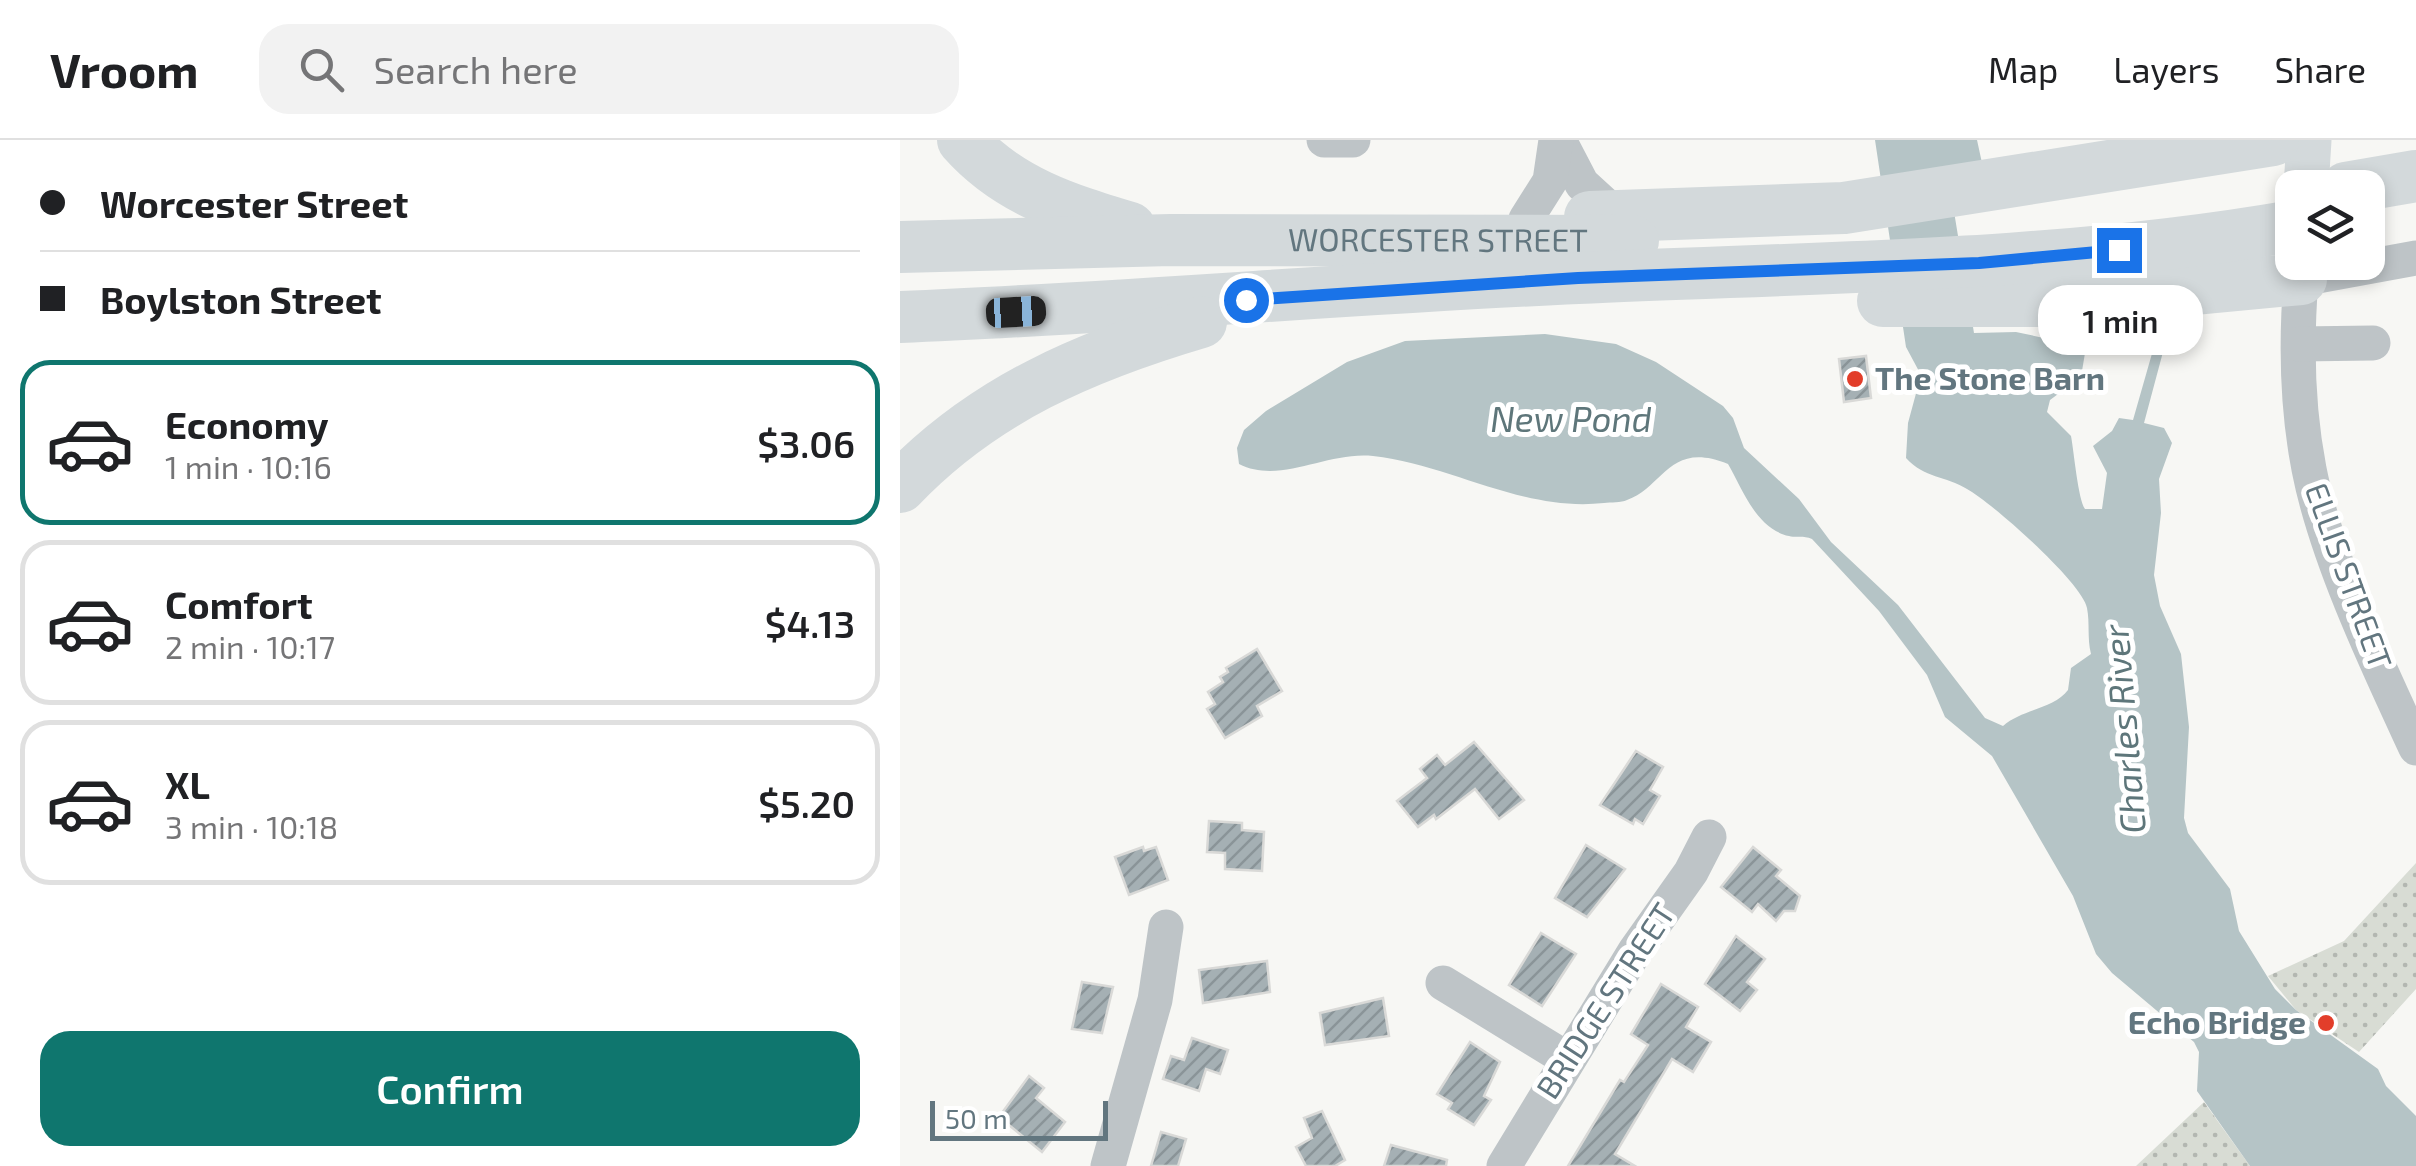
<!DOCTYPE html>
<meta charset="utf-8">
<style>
body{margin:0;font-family:"Exo 2",sans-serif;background:#f2f2f2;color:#202124;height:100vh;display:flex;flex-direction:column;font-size:38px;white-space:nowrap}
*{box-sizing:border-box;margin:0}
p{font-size:32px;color:#757577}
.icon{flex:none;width:55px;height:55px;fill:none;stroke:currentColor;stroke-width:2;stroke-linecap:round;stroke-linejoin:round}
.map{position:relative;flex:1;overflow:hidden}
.side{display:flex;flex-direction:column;background:#fff;width:900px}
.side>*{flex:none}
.banner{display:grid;align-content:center;height:220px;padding:0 40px;background:#fff}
.fabs{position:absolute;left:1375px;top:30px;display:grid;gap:20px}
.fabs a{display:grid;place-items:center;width:110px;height:110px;border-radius:20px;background:#fff;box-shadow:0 5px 15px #0003;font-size:50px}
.scale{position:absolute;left:30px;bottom:25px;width:178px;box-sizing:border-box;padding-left:10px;border:5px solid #62767f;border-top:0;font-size:28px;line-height:35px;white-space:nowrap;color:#62767f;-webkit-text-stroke:8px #fff;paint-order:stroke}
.end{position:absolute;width:45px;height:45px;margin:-22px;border:12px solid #1a73e8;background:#fff;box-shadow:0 0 0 5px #fff}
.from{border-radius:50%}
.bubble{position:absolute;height:70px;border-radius:30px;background:#fff;box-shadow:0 5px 15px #0003;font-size:32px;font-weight:600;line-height:70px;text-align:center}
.car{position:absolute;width:30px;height:60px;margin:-30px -15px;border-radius:12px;box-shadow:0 0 8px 2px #0007;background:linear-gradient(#222 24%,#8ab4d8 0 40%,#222 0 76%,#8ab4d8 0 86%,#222 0)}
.banner b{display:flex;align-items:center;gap:35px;height:95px;font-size:38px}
.banner b+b{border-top:2px solid #e0e0e0}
.banner i{width:25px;height:25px;background:#202124}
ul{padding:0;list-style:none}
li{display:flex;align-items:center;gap:30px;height:165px;margin:0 20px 15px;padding:0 20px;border:5px solid #e0e0e0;border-radius:30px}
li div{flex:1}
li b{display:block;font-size:38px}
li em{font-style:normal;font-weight:600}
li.selected{border-color:#0f766e}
li>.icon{width:90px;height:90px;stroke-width:1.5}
.cta{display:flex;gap:20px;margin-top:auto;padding:20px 40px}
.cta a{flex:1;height:115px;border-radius:30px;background:#0f766e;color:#fff;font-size:40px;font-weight:600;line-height:115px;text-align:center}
header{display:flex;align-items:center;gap:60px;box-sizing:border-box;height:140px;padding:0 50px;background:#fff;border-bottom:2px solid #e0e0e0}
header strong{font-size:48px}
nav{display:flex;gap:55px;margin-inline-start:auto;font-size:35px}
.search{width:700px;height:90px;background:#f2f2f2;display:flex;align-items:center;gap:25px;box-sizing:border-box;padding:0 35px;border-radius:30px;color:#757577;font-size:38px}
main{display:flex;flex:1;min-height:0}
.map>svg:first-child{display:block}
.park{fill:url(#park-dots)}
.water{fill:#b5c4c6}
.building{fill:url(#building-hatch);stroke:#d9d9d7;stroke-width:2.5}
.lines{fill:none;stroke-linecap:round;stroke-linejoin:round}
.minor{stroke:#bec4c7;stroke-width:35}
.major{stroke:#d3d9db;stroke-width:45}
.highway{stroke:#d3d9db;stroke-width:52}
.route{stroke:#1a73e8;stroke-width:12}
.poi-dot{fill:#e23e2a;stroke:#fff;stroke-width:4}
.labels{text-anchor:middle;stroke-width:10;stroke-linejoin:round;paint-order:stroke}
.street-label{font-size:32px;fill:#62767f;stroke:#fff}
.poi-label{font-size:32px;font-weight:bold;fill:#62767f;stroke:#fff;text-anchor:start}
.water-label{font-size:35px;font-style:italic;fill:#5e767a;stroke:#fff}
</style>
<header>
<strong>Vroom</strong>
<div class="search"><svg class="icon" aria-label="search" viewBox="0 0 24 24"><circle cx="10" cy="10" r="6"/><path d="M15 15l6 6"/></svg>Search here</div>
<nav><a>Map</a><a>Layers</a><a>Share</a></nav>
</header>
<main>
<section class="side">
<div class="banner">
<b><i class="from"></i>Worcester Street</b>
<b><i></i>Boylston Street</b>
</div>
<ul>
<li class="selected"><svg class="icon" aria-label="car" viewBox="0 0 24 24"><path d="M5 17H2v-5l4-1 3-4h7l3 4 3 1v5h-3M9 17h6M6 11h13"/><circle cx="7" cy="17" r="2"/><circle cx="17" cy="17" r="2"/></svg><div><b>Economy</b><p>1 min · 10:16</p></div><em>$3.06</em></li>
<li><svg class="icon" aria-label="car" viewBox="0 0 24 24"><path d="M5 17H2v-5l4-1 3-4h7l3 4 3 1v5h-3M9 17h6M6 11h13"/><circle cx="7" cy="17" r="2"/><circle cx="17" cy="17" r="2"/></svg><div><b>Comfort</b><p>2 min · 10:17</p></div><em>$4.13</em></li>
<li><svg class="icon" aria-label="car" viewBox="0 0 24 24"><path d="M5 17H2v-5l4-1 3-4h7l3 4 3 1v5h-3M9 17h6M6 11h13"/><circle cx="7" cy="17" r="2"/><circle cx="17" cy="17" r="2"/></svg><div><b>XL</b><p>3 min · 10:18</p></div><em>$5.20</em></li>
</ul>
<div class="cta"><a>Confirm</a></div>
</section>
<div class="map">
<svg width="1516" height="1026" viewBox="0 0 1516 1026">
<defs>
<pattern id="park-dots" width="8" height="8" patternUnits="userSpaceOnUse" patternTransform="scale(2.5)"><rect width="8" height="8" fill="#d8dcd4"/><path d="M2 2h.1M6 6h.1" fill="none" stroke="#b3b7b1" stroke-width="1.8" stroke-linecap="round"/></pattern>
<pattern id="building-hatch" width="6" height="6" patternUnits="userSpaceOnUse" patternTransform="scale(2.5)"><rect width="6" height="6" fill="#a5b0b4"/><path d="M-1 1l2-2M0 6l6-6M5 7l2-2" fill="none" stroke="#8a9498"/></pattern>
</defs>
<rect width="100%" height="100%" fill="#f7f7f4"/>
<!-- park -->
<g class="park">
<path d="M1516,723v126l-57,63 -63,-42 -28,-34 76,-35z"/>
<path d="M1304,962l46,64h-114z"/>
</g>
<!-- water -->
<path class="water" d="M975,0h102l5,23 -35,6 27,164 42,-1 70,15 -5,30 -31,23 -3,12 24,24c3,16 7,63 14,73h17l5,-36 -14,-27 19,-15 7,-13 14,2 28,-98h10l-27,101 20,5 8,15 -13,36 2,34 -7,62 6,31 21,48 8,73 -5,91 4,15 42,56 9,42 36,58 21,21 82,59 8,17 30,30v50h-166l-53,-75 2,-39 -5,-10 -82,-69 -16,-19 -23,-58 -81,-140 -47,-39 -18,-42 -48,-64 -67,-72c-9,-4 -15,-1 -23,-3 -33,-7 -47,-48 -61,-72 -59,-24 -64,23 -101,36 -6,3 -16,2 -23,3 -82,9 -152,-38 -231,-47 -46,-5 -93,29 -134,8l-2,-16 7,-18 22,-19 81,-49 58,-21 140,-7 71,10 40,18 67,44 10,12 11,30 55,51 32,43 67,63 87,113 18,8c19,-17 51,-17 65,-36l3,-22 20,-14c-4,-16 -1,-31 -4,-46 -4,-25 -96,-106 -120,-119 -21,-13 -43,-11 -61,-31l2,-35 13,-48 -15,-28z"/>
<!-- building -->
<g class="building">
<path d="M966,216l5,42 -27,4 -5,-43z"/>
<path d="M357,509l25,42 -25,15 5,10 -37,22 -18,-29 8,-5 -7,-12 15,-10 -3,-5 8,-5 -2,-4z"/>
<path d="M574,602l50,58 -25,19 -24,-30 -39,30 -2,-4 -16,12 -21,-26 30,-23 -7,-9 17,-14 8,10z"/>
<path d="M736,611l27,16 -13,23 10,6 -17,28 -8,-5 -2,5 -33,-19z"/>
<path d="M309,681l33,2v7l22,2 -2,39 -37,-2v-16l-18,-1z"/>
<path d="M686,705l39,24 -38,48 -32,-19z"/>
<path d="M243,707l1,4 12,-4 12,33 -39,15 -14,-38z"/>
<path d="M853,707l28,23 -5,6 24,20 -5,15h-11l-8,10 -18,-17 -6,8 -31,-25z"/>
<path d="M641,793l35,21 -34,52 -33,-21z"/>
<path d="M836,796l29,23 -18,23 10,8 -17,21 -35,-27z"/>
<path d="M367,821l3,31 -67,11 -4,-33z"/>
<path d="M182,842l31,5 -11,46 -30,-4z"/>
<path d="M761,844l37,23 -12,20 25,15 -18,30 -21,-13 -57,95 20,12h-67l52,-86 4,2 24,-37 -17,-11z"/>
<path d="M483,858l6,38 -64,9 -5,-32z"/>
<path d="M292,898l36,12 -8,24 -14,-5 -7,22 -36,-12 8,-23 13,4z"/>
<path d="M570,902l30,20 -16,34 7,4 -17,25 -26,-16 4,-6 -15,-9z"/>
<path d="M129,936l15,12 -8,10 29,24 -23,30 -43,-35z"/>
<path d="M422,971l23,49 -10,6h-29l-10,-19 16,-9 -8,-20z"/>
<path d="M261,992l25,7 -8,27h-27z"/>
<path d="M491,1005l56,15 -1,6h-62z"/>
</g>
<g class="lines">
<!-- minor -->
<g class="minor">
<path d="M424,0h29"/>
<path d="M659,0l23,44 35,32"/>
<path d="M626,79l24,-38 6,-41"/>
<path d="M1516,118l-115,21c-5,62 -4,128 8,190 17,88 69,197 107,279"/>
<path d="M1399,204l74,-1"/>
<path d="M543,843l124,76"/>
<path d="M208,1026l47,-166 11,-73"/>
<path d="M604,1026l131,-215 56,-79 18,-35"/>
</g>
<!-- major -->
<path class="major" d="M1406,48l3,-48"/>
<!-- highway -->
<g class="highway">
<path d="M63,0c45,51 104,69 167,88"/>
<path d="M1446,48l70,-12"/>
<path d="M690,77l254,-9 429,-68"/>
<path id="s1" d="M0,107l271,-7 462,1"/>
<path d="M983,161h184l234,-22"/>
<path d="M0,177c226,-9 452,-29 678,-39 239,-11 478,-11 714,-52"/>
<path d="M0,347c84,-88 186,-131 301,-165"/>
</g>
</g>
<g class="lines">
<!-- route -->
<path class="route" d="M346,160l332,-22 401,-15 140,-13"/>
</g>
<!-- markers -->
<g class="poi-dot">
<circle cx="955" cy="239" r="10"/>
<circle cx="1426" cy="883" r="10"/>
</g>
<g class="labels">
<!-- street labels -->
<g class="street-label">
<text dy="11" stroke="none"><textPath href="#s1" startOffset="538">WORCESTER STREET</textPath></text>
<text transform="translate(1448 436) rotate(70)" y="11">ELLIS STREET</text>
<text transform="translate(706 861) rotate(-57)" y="11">BRIDGE STREET</text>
</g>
<!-- poi labels -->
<g class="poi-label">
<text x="975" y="250">The Stone Barn</text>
<text x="1406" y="894" text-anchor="end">Echo Bridge</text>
</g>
<!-- water labels -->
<g class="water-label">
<text x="671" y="292">New Pond</text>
<text transform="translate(1225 589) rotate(-95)" y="12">Charles River</text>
</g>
</g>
</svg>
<div class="fabs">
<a><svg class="icon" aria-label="layers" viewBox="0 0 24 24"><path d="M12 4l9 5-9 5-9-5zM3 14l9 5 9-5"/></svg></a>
</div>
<div class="scale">50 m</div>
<i class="end from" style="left:346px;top:160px"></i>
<i class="end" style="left:1219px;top:110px"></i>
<div class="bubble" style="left:1138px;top:145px;width:165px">1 min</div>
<i class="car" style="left:116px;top:172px;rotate:87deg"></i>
</div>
</main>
